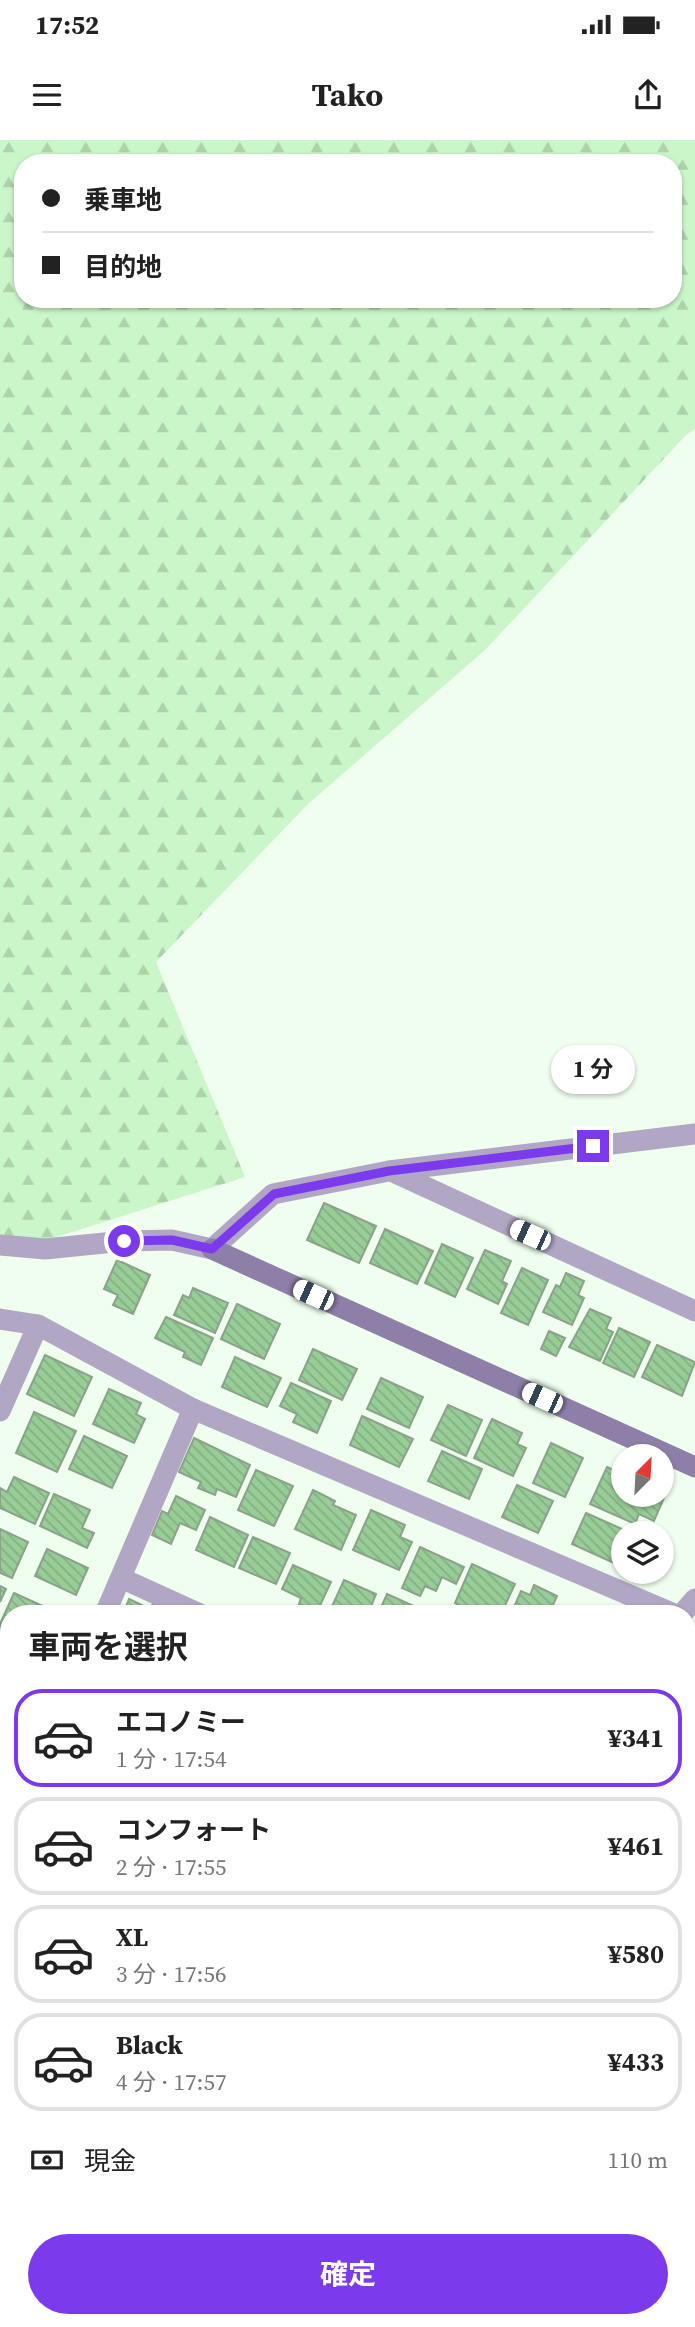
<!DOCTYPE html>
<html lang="ja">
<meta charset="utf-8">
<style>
body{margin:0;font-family:"Source Serif 4","Noto Sans JP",serif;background:#f6f6f6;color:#222;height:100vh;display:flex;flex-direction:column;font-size:26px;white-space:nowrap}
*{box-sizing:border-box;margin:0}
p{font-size:23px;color:#767676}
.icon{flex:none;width:38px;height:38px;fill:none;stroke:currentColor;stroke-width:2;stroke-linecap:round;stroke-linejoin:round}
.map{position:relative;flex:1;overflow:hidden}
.panel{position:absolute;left:0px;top:1465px;width:696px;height:723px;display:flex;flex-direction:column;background:#fff;border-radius:28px 28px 0 0;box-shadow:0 2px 5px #0004}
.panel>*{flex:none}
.guide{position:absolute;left:14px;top:14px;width:668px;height:154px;border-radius:28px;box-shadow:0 2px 5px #0004;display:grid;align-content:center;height:154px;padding:0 28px;background:#fff}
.needle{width:46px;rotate:24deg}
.buttons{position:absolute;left:611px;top:1304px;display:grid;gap:14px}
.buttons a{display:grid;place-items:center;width:63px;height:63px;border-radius:50%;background:#fff;box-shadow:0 2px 5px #0004;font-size:35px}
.end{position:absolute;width:32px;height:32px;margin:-16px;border:9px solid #7c3aed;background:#fff;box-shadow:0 0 0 4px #fff}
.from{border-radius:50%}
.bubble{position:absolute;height:49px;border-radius:24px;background:#fff;box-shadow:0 2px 5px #0004;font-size:23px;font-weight:700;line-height:49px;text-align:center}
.car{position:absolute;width:21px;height:42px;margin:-21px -10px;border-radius:9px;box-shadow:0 0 5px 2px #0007;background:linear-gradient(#fff 24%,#345 0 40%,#fff 0 76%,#345 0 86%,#fff 0)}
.guide b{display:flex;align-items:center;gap:24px;height:66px;font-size:26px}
.guide b+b{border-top:2px solid #e0e0e0}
.guide i{width:18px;height:18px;background:#222}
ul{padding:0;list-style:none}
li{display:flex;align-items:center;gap:21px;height:98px;margin:0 14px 10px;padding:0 14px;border:4px solid #e0e0e0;border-radius:28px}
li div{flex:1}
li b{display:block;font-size:26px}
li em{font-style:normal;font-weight:700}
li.selected{border-color:#7c3aed}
li>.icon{width:63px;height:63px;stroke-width:1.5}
h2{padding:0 28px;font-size:32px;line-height:84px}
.pay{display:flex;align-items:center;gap:18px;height:77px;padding:0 28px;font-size:26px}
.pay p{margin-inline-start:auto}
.button{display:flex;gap:14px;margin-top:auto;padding:14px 28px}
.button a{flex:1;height:80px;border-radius:42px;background:#7c3aed;color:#fff;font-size:28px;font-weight:700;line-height:80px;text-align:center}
.status{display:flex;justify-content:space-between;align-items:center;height:49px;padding:0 35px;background:#fff;direction:ltr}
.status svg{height:19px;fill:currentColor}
header{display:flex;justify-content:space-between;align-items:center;height:91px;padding:0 28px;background:#fff;font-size:32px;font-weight:700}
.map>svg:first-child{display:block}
.forest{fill:url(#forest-firs);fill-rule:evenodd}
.park{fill:url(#park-tufts)}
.building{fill:url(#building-back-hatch);stroke:#8ba28a;stroke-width:2}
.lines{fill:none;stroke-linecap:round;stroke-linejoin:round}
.street{stroke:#b1a7c4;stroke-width:21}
.secondary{stroke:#8e7fa8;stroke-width:21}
.route{stroke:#7c3aed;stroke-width:9}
</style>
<div class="status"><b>17:52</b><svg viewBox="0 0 49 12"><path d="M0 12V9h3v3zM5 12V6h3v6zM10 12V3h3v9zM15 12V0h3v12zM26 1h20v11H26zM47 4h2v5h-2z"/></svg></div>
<header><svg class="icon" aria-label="menu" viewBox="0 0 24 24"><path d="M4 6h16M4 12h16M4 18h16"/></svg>Tako<svg class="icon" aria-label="share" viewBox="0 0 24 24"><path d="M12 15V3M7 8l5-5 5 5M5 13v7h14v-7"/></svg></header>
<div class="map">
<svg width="695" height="2187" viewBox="0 0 695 2187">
<defs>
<pattern id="forest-firs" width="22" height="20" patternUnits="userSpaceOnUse" patternTransform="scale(1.75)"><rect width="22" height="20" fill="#caf6c9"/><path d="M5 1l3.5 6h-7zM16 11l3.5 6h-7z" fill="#add2ac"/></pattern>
<pattern id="park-tufts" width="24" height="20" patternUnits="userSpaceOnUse" patternTransform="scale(1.75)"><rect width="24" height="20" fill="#caf6c9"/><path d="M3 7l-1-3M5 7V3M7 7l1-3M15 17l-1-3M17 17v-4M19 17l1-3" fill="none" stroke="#add2ac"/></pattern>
<pattern id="building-back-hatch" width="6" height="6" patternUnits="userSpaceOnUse" patternTransform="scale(1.75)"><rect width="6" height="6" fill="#98cd97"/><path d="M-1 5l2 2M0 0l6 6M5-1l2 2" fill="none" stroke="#82b081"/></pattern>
</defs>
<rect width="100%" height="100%" fill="#effeee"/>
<!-- forest -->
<path class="forest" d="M0,0h695v289l-9,6 -201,215 -177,154 -152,158 89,215 -245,78zM23,23h651v136h-651z"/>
<!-- park -->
<path class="park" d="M0,1798l9,4v377h278l1,8h-288z"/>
<!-- building -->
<g class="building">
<path d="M324,1063l52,23 -17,37 -52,-23z"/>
<path d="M385,1089l48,22 -16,33 -47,-21z"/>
<path d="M442,1104l31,14 -18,39 -30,-14z"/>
<path d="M485,1110l26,11 -9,20 5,3 -9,20 -31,-15z"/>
<path d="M117,1120l33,15 -17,39 -20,-9 5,-10 -14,-6z"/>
<path d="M522,1128l26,12 -20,45 -27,-12z"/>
<path d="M566,1133l18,8 -6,14 6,3 -12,27 -29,-13 13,-27 4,2z"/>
<path d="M193,1148l35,15 -13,30 -41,-18 9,-20 6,3z"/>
<path d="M237,1164l43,20 -16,35 -43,-20z"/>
<path d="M590,1169l21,9 -5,11 7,3 -13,29 -31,-14z"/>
<path d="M166,1177l47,21 -12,27 -18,-8 2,-5 -30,-14z"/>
<path d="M619,1188l31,14 -16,35 -31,-14z"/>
<path d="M549,1191l16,7 -9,18 -15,-7z"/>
<path d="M657,1205l38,17 -13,34 -40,-19z"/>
<path d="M313,1209l44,20 -15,31 -43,-20z"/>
<path d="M45,1215l47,22 -18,39 -47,-22z"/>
<path d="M235,1217l46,21 -14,29 -45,-20z"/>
<path d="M381,1238l42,19 -14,31 -42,-19z"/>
<path d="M291,1243l40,18 -14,32 -24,-11 4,-8 -17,-8z"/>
<path d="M109,1249l32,14 -5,11 9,5 -11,24 -41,-19z"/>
<path d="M448,1265l34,15 -16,36 -35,-16z"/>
<path d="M34,1272l42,19 -19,41 -41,-19z"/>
<path d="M362,1276l51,23 -14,28 -49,-22z"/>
<path d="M492,1279l30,14 -5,11 9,4 -13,28 -39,-18z"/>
<path d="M84,1296l43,20 -15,32 -43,-19z"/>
<path d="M194,1298l56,27 -14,32 -19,-8 -2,6 -17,-7 3,-6 -22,-10z"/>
<path d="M551,1303l32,15 -18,39 -32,-14z"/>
<path d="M442,1311l40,18 -13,30 -41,-18z"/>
<path d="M607,1327l16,7v20l43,-1 -12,28 -15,-7 -4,10 -45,-20z"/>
<path d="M256,1330l37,16 -19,40 -36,-16z"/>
<path d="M14,1337l35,16 -14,31 -35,-16v-20l7,4z"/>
<path d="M517,1345l36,16 -15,32 -36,-16z"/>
<path d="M313,1350l22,11 -2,4 23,10 -15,35 -46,-21z"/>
<path d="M54,1354l36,16 -8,18 12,5 -7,15 -47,-22z"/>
<path d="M176,1356l29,14 -9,20 -16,-7 -9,21 -19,-9 10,-24 6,3z"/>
<path d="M371,1370l34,15 -5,12 12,5 -13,28 -46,-20z"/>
<path d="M586,1373l45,20h-8v16l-7,15 -44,-20z"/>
<path d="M210,1377l38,18 -14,32 -38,-17z"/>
<path d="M0,1389l28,13 -16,36 -12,-5z"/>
<path d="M253,1397l37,16 -14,31 -37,-16z"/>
<path d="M420,1407l44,20 -8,17 -14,-7 -6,14 -11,-5 -5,10 -18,-8z"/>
<path d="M47,1409l41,19 -12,27 -41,-19z"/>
<path d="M472,1424l43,20 -14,30h-24l-22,-11z"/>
<path d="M293,1425l38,17 -14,30 -18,-8 2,-6 -19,-9z"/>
<path d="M344,1440l32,14 -8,20 -39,-1z"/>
<path d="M534,1445l23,11 -8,18h-38l10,-23 9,4z"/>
<path d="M0,1446l6,3 -6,13z"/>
<path d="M14,1453l42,19 -1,2h-46v23l-9,-4v-9z"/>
<path d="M387,1454l29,13 -3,7h-35z"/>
<path d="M129,1459l19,9 -3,6h-22z"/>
<path d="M155,1459l11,5 -4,10h-14z"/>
<path d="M693,1503l2,2v46l-7,-7v-35z"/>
<path d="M0,1509l9,4v44l-9,-4z"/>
<path d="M688,1550l7,6v30l-4,5 -3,-3z"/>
<path d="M688,1606l7,6v37l-7,-6z"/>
<path d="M4,1631l5,1v38l-9,-4v-26z"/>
<path d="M0,1689l9,4v49l-9,-4z"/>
<path d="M695,1813v18l-7,-3z"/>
<path d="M688,1932l7,3 -1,49 -6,-3z"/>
<path d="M692,2006l3,2v37l-7,-3v-28z"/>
<path d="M695,2161v26h-5l-5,-2z"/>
<path d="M506,2179h40l-2,8h-31l-8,-2z"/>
<path d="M555,2179h43l10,3 -1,5h-55z"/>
<path d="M623,2180l15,7h-18z"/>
</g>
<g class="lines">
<!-- street -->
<g class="street">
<path d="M391,1031l304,140"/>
<path d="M0,1105l45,4 79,-8 48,-1 40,9 61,-55 116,-23 306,-37"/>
<path d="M0,1179l38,6 155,84 481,205"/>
<path d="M0,1271l38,-86"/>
<path d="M121,1438l79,36"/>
<path d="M105,1474l88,-205"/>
<path d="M682,1474l13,-15"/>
<path d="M0,1589l9,4"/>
<path d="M688,1739l7,-7"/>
<path d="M0,1789l9,4"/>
<path d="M688,1900l7,3"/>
<path d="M688,2108l7,3"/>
</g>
<!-- secondary -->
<path class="secondary" d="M212,1109l483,218"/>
</g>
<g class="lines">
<!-- route -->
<path class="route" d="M124,1101l48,-1 40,9 62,-55 115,-23 204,-25"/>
</g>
</svg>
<div class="buttons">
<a><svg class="needle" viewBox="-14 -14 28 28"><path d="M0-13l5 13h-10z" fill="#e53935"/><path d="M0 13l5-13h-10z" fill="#767676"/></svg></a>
<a><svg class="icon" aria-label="layers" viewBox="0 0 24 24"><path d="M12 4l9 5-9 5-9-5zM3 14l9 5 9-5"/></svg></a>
</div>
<i class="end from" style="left:124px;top:1101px"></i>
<i class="end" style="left:593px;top:1006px"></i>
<div class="bubble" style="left:551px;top:905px;width:84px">1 分</div>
<i class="car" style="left:530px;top:1095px;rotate:294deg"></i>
<i class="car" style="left:313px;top:1155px;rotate:294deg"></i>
<i class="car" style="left:542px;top:1258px;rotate:294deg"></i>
<div class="guide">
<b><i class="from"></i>乗車地</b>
<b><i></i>目的地</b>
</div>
<section class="panel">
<h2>車両を選択</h2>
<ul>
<li class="selected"><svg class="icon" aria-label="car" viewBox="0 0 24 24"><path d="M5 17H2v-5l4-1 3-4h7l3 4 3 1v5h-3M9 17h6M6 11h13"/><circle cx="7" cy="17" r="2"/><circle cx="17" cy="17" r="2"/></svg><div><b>エコノミー</b><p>1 分 · 17:54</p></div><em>¥341</em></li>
<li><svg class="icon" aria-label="car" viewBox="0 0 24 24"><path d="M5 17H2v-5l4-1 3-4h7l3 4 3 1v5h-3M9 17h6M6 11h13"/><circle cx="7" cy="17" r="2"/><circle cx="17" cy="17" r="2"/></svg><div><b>コンフォート</b><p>2 分 · 17:55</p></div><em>¥461</em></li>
<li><svg class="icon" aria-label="car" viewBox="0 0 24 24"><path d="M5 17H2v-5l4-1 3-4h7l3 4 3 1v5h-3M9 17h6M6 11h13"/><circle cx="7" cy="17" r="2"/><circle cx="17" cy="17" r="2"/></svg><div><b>XL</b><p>3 分 · 17:56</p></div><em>¥580</em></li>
<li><svg class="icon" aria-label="car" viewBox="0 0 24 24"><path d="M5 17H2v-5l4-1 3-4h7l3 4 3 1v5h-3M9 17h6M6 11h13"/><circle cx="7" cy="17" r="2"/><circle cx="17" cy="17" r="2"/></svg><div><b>Black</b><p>4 分 · 17:57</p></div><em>¥433</em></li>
</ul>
<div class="pay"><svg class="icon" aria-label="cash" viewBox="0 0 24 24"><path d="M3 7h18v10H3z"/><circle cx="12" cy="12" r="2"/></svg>現金<p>110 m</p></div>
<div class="button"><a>確定</a></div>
</section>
</div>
